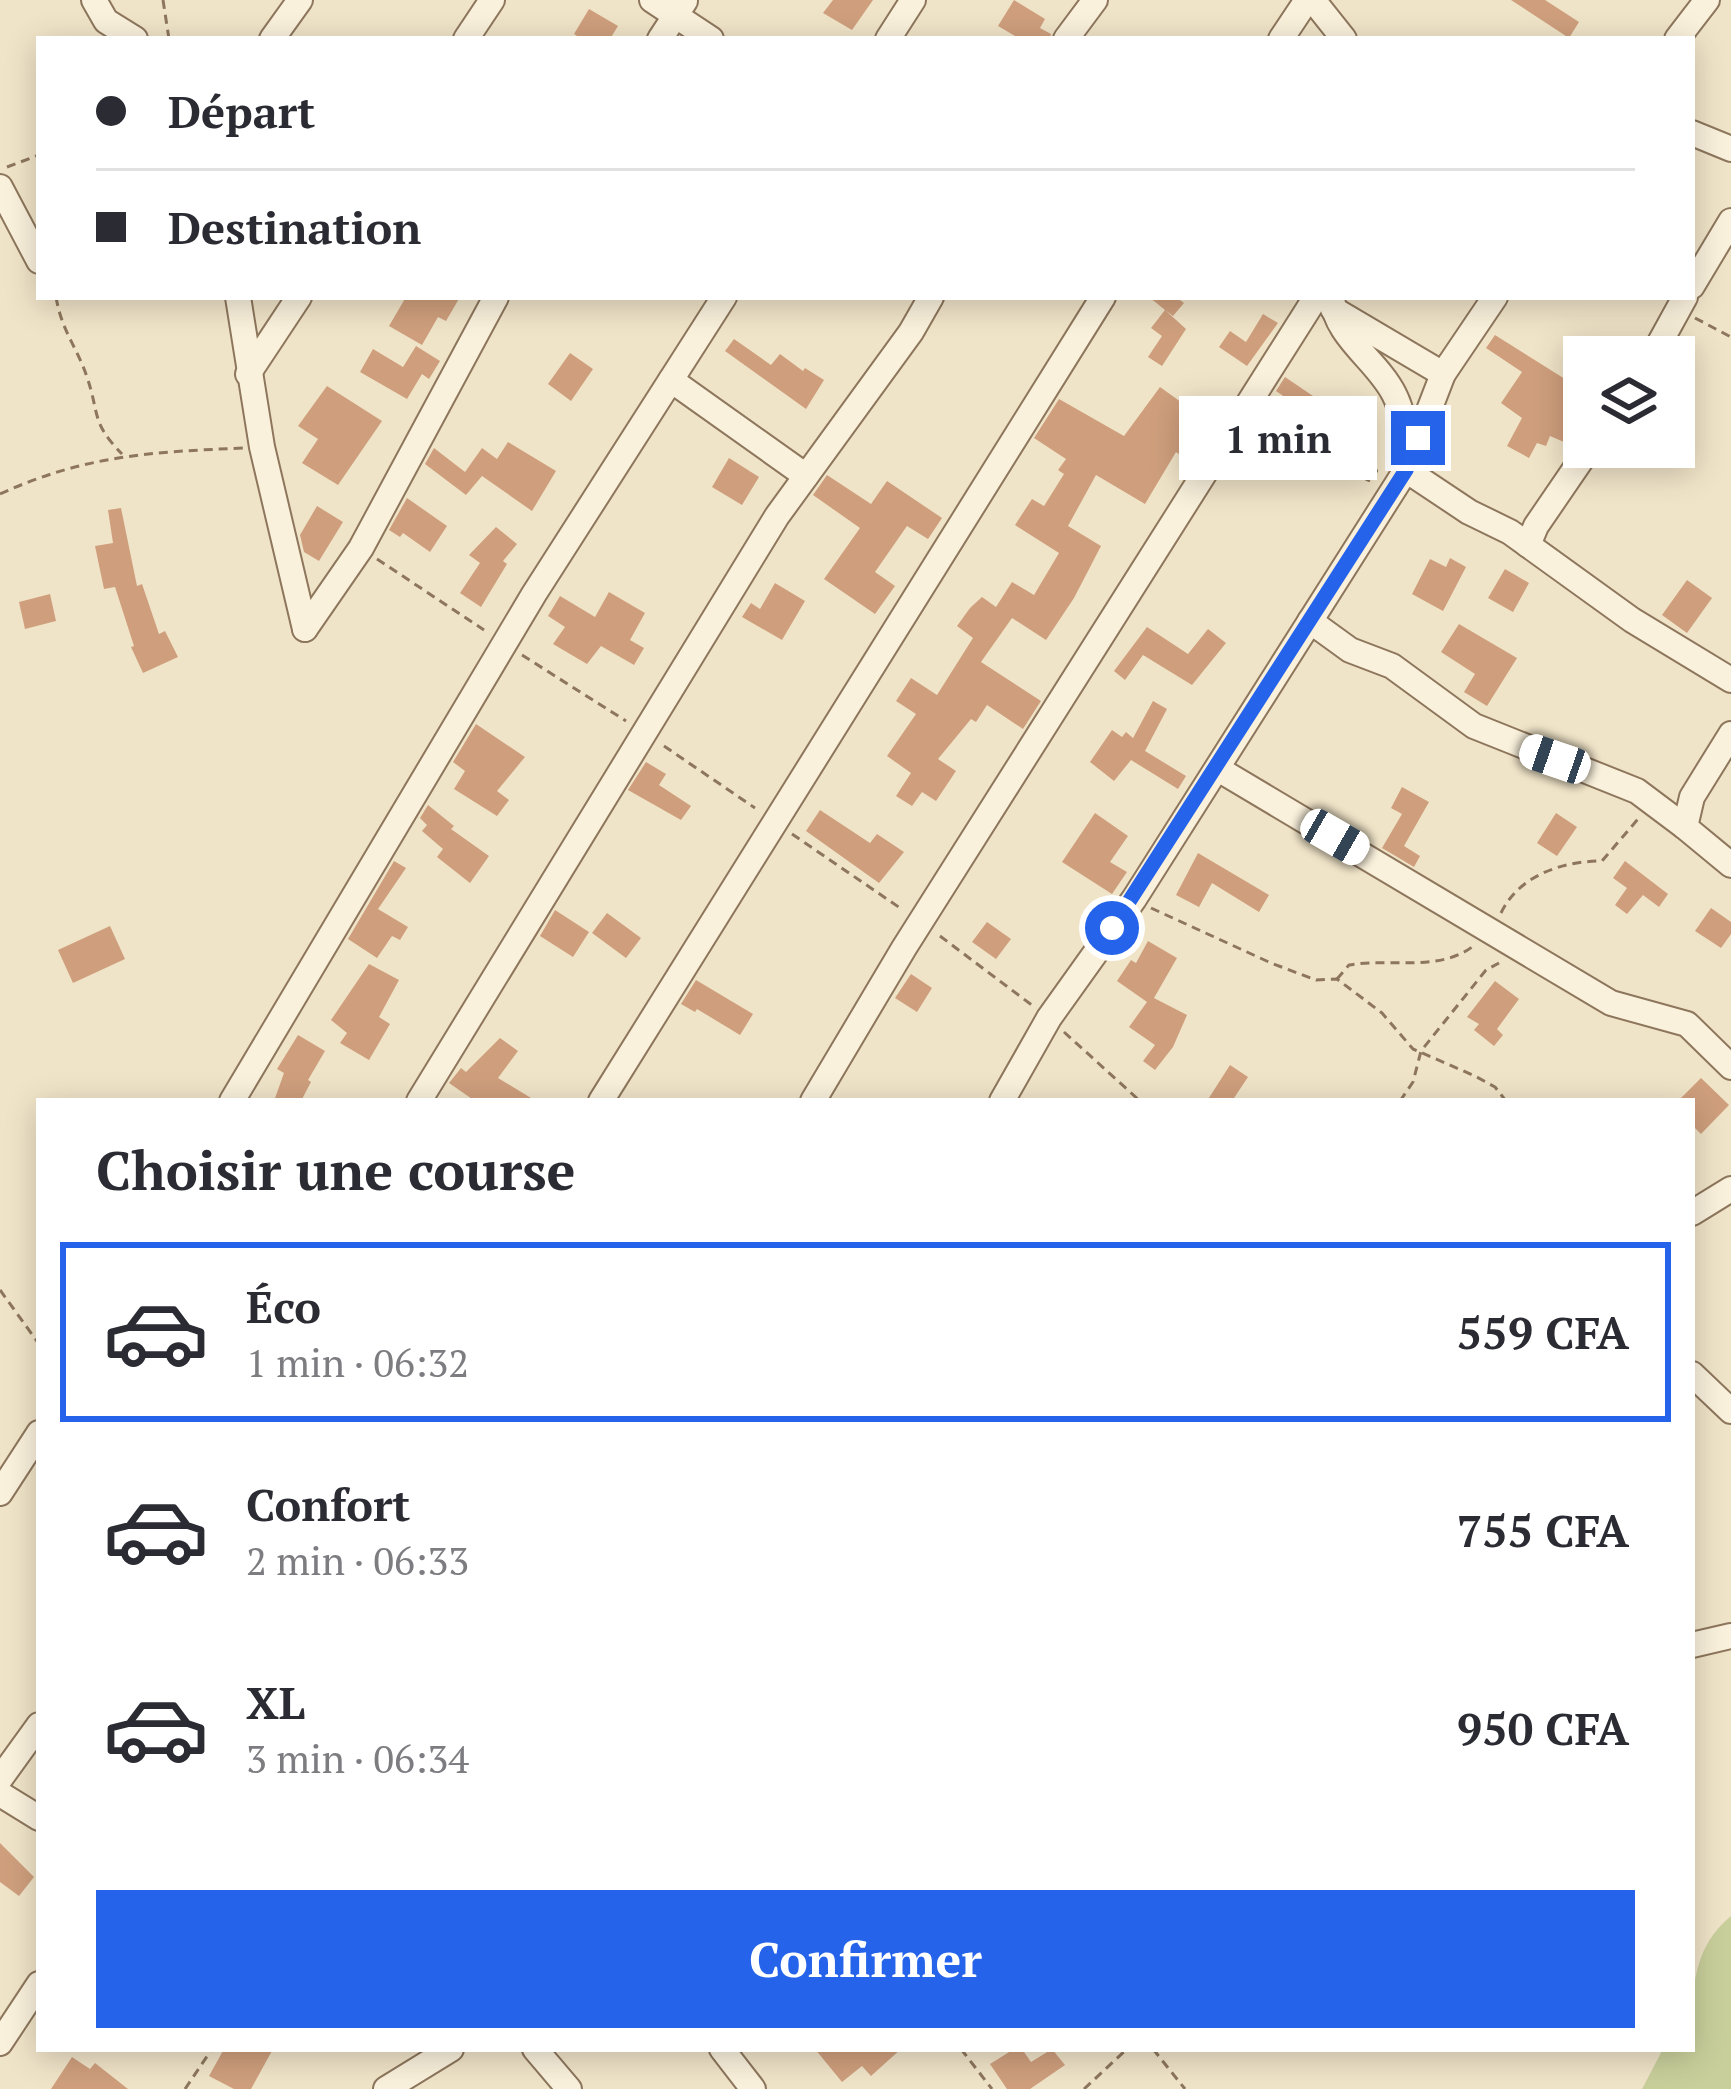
<!DOCTYPE html>
<html lang="fr">
<meta charset="utf-8">
<style>
body{margin:0;font-family:"PT Serif",serif;background:#f2f2f3;color:#2b2b33;height:100vh;display:flex;flex-direction:column;font-size:45px;white-space:nowrap}
*{box-sizing:border-box;margin:0}
p{font-size:39px;color:#7c7c81}
.icon{flex:none;width:66px;height:66px;fill:none;stroke:currentColor;stroke-width:2;stroke-linecap:round;stroke-linejoin:round}
.map{position:relative;flex:1;overflow:hidden}
.side{position:absolute;left:36px;top:1098px;width:1659px;height:954px;display:flex;flex-direction:column;background:#fff;border-radius:0px;box-shadow:0 6px 30px #0003}
.side>*{flex:none}
.top-card{position:absolute;left:36px;top:36px;width:1659px;height:264px;border-radius:0px;box-shadow:0 6px 30px #0003;display:grid;align-content:center;height:264px;padding:0 60px;background:#fff}
.buttons{position:absolute;left:1563px;top:336px;display:grid;gap:24px}
.buttons a{display:grid;place-items:center;width:132px;height:132px;border-radius:0px;background:#fff;box-shadow:0 6px 30px #0003;font-size:60px}
.end{position:absolute;width:54px;height:54px;margin:-27px;border:15px solid #2563eb;background:#fff;box-shadow:0 0 0 6px #fff}
.from{border-radius:50%}
.bubble{position:absolute;height:84px;border-radius:0px;background:#fff;box-shadow:0 6px 30px #0003;font-size:39px;font-weight:600;line-height:84px;text-align:center}
.car{position:absolute;width:36px;height:72px;margin:-36px -18px;border-radius:15px;box-shadow:0 0 9px 3px #0007;background:linear-gradient(#fff 24%,#345 0 40%,#fff 0 76%,#345 0 86%,#fff 0)}
.top-card b{display:flex;align-items:center;gap:42px;height:114px;font-size:45px}
.top-card b+b{border-top:3px solid #e1e1e2}
.top-card i{width:30px;height:30px;background:#2b2b33}
ul{padding:0;list-style:none}
li{display:flex;align-items:center;gap:36px;height:180px;margin:0 24px 18px;padding:0 36px;border:6px solid transparent;border-radius:0px}
li div{flex:1}
li b{display:block;font-size:45px}
li em{font-style:normal;font-weight:600}
li.selected{border-color:#2563eb}
li>.icon{width:108px;height:108px;stroke-width:1.5}
h2{padding:0 60px;font-size:54px;line-height:144px}
.action{display:flex;gap:24px;margin-top:auto;padding:24px 60px}
.action a{flex:1;height:138px;border-radius:0px;background:#2563eb;color:#fff;font-size:48px;font-weight:600;line-height:138px;text-align:center}
.map>svg:first-child{display:block}
.green{fill:#c9cf9b}
.building{fill:#cf9f7d}
.lines{fill:none;stroke-linecap:round;stroke-linejoin:round}
.minor-casing{stroke:#8d765c;stroke-width:28}
.path{stroke:#8d765c;stroke-width:3;stroke-dasharray:9 6;stroke-linecap:butt}
.minor{stroke:#faf1dc;stroke-width:24}
.route{stroke:#2563eb;stroke-width:15}
</style>
<div class="map">
<svg width="1731" height="2089" viewBox="0 0 1731 2089">
<rect width="100%" height="100%" fill="#f0e4c8"/>
<!-- green -->
<path class="green" d="M1731,1916v173h-89l21,-40h29c0,-50 -3,-99 39,-133z"/>
<!-- building -->
<g class="building">
<path d="M833,0h40l-21,30 -29,-17z"/>
<path d="M1014,0l31,19 -5,9 11,6 -1,5h-30l-22,-13z"/>
<path d="M1511,0h34l34,22 -10,16z"/>
<path d="M589,9l29,17 -8,13h-28l-8,-5z"/>
<path d="M406,297h54l-14,24 -8,-4 -16,28 -33,-19z"/>
<path d="M1149,297h27l8,6 -11,13 -8,-6 21,19 -24,37 -14,-9 14,-21 -11,-8 14,-18z"/>
<path d="M1263,314l15,9 -31,43 -28,-19 11,-16 16,11z"/>
<path d="M1495,335l89,56 -18,34 17,7 -12,13 -21,-9 -4,10 -9,-3 -8,15 -22,-12 15,-28 -21,-15 21,-31 -36,-24z"/>
<path d="M734,339l37,26 9,-11 23,17 2,-3 19,12 -18,29 -81,-58z"/>
<path d="M416,346l24,15 -11,18 -7,-5 -15,25 -47,-27 13,-23 30,18z"/>
<path d="M570,353l23,16 -22,32 -23,-17z"/>
<path d="M1285,377l56,38 -9,14 -56,-38z"/>
<path d="M327,386l55,35 -44,64 -36,-22 16,-24 -20,-13z"/>
<path d="M1160,387l46,33 -26,35 -4,-3 -31,52 -49,-29 -28,51 33,20 -27,52 -28,42 -34,-22 -31,44 60,39 -18,28 -36,-24 -11,17 -5,-3 -33,40 18,12 -20,30 -14,-9 -10,14 -16,-10 15,-23 -24,-17 29,-42 -20,-13 15,-23 26,17 36,-57 -16,-12 13,-18 12,-11 14,10 16,-25 22,13 25,-42 -44,-28 17,-26 12,7 20,-32 -6,-4 8,-11 -32,-21 25,-39 65,37z"/>
<path d="M508,442l48,29 -24,40 -50,-35 -16,19 -41,-31 9,-16 31,24 17,-24 15,11z"/>
<path d="M729,458l30,19 -17,28 -30,-18z"/>
<path d="M827,475l44,29 16,-23 55,37 -14,21 -21,-13 -32,46 20,14 -20,28 -51,-35 36,-51 -47,-33z"/>
<path d="M407,498l40,28 -17,26 -27,-19 -3,4 -11,-7z"/>
<path d="M317,506l26,16 -24,39 -15,-9 -4,-17z"/>
<path d="M121,508l16,78 5,-2 17,50 6,-3 13,26 -35,16 -12,-26 3,-1 -19,-59 -11,2 -9,-43 18,-3 -5,-33z"/>
<path d="M496,527l21,17 -14,17 4,3 -26,43 -21,-14 20,-30 -11,-8z"/>
<path d="M1450,558l16,9 -23,44 -31,-17 18,-35 16,8z"/>
<path d="M1505,569l24,14 -16,29 -25,-14z"/>
<path d="M1687,580l25,18 -25,35 -25,-18z"/>
<path d="M775,583l30,18 -23,39 -40,-23 9,-14 9,6z"/>
<path d="M609,592l36,21 -15,27 14,8 -10,17 -33,-19 -14,18 -34,-20 12,-17 -17,-11 12,-20 35,21z"/>
<path d="M50,594l6,27 -31,8 -6,-27z"/>
<path d="M1459,624l58,34 -30,48 -23,-14 11,-18 -34,-22z"/>
<path d="M1147,627l41,27 20,-25 18,14 -34,42 -49,-30 -18,25 -11,-9z"/>
<path d="M1153,701l14,8 -22,42 41,25 -8,13 -47,-29 -17,21 -24,-19 22,-32 10,7 4,-5 7,6z"/>
<path d="M476,724l49,33 -28,34 12,9 -12,16 -43,-27 11,-18 -12,-9z"/>
<path d="M646,762l20,12 -7,11 32,21 -10,14 -53,-30z"/>
<path d="M1402,787l27,15 -25,44 16,10 -6,11 -32,-19 20,-34 -11,-6z"/>
<path d="M428,805l26,21 -3,3 38,27 -19,27 -33,-26 6,-8 -21,-18 5,-6 -7,-7z"/>
<path d="M820,810l50,33 7,-9 27,18 -25,31 -73,-52z"/>
<path d="M1095,813l33,23 -18,26 17,10 -15,22 -50,-32z"/>
<path d="M1556,813l21,14 -20,29 -20,-13z"/>
<path d="M1198,853l71,42 -10,17 -47,-29 -13,24 -23,-12z"/>
<path d="M394,861l12,7 -28,41 30,18 -8,13 -8,-4 -15,22 -29,-19z"/>
<path d="M1625,861l43,33 -9,13 -16,-12 -16,19 -12,-9 12,-17 -14,-10z"/>
<path d="M1711,908l20,14v12l-10,14 -26,-17z"/>
<path d="M555,910l34,22 -16,25 -33,-21z"/>
<path d="M607,913l34,25 -15,20 -34,-25z"/>
<path d="M987,922l24,17 -15,20 -24,-17z"/>
<path d="M110,926l15,33 -52,24 -15,-33z"/>
<path d="M1148,941l29,17 -23,40 33,17 -14,32 -18,23 -12,-9 12,-16 -26,-18 18,-25 -30,-21 14,-21 5,3z"/>
<path d="M369,964l30,16 -20,37 11,7 -21,36 -29,-17 7,-10 -16,-13z"/>
<path d="M911,974l21,14 -15,24 -22,-14z"/>
<path d="M696,980l57,34 -13,21 -43,-26 -2,3 -14,-8z"/>
<path d="M1495,981l24,18 -22,30 6,6 -9,11 -20,-16 5,-6 -12,-7z"/>
<path d="M298,1035l27,16 -17,29 3,2 -10,19h-27l10,-28 -7,-4z"/>
<path d="M500,1038l18,13 -20,27 38,23h-61l-26,-18 12,-15 5,4z"/>
<path d="M1230,1065l18,12 -16,24h-25z"/>
<path d="M1701,1078l28,27 -28,29 -9,-9v-24h-14z"/>
<path d="M0,1843l34,34 -15,19 -19,-14z"/>
<path d="M224,2049h49l-22,40h-17l-25,-13z"/>
<path d="M815,2049h86l-30,27 -9,-10 -20,16z"/>
<path d="M1014,2049h8l9,13 21,-13 13,16 -35,24h-23l-17,-25z"/>
<path d="M72,2057l18,12 5,-6 33,26h-77z"/>
</g>
<g class="lines">
<!-- minor casing -->
<g class="minor-casing">
<g id="minor">
<path d="M94,0l12,21 29,18"/>
<path d="M652,0l59,39"/>
<path d="M1313,0l31,39"/>
<path d="M272,39l28,-39"/>
<path d="M466,39l26,-39"/>
<path d="M660,39l25,-38"/>
<path d="M888,39l25,-39"/>
<path d="M1066,39l29,-39"/>
<path d="M1281,39l26,-39"/>
<path d="M1677,39l30,-39"/>
<path d="M1692,133l39,16"/>
<path d="M0,187l39,74"/>
<path d="M1692,286l39,-65"/>
<path d="M238,297l24,150 43,182"/>
<path d="M1332,297c3,40 45,63 62,97 12,23 13,51 12,76l63,42 41,20 122,88 99,60"/>
<path d="M1333,309l110,65"/>
<path d="M1652,357l33,-60"/>
<path d="M248,374l51,-77"/>
<path d="M671,380l135,96"/>
<path d="M1528,545l8,-19 54,-79"/>
<path d="M1310,621l40,29 42,16 82,60 163,65 48,36"/>
<path d="M305,629l56,-81 135,-251"/>
<path d="M1731,734l-39,63 -7,30 46,38"/>
<path d="M1218,769l393,234 76,21 44,43"/>
<path d="M232,1101l302,-507 190,-297"/>
<path d="M419,1101l358,-585 134,-184 20,-35"/>
<path d="M601,1101l502,-804"/>
<path d="M813,1101l91,-153 412,-651"/>
<path d="M1002,1101l47,-83 85,-119 272,-429 37,-96 52,-77"/>
<path d="M1692,1213l39,-24"/>
<path d="M1692,1374l39,37"/>
<path d="M0,1493l39,-60"/>
<path d="M1692,1645l39,-9"/>
<path d="M0,1779l39,-54"/>
<path d="M0,1794l39,24"/>
<path d="M0,2043l39,-59"/>
<path d="M535,2049l34,40"/>
<path d="M722,2049l31,40"/>
<path d="M386,2089l65,-40"/>
</g>
</g>
<!-- path -->
<g class="path">
<path d="M163,0l6,39"/>
<path d="M7,167l32,-12"/>
<path d="M56,297c6,35 21,50 31,80 13,39 4,45 35,77"/>
<path d="M1695,318l36,19"/>
<path d="M1255,439l72,27 51,5"/>
<path d="M1352,473l18,8"/>
<path d="M0,494c85,-39 152,-42 243,-46"/>
<path d="M377,559l107,71"/>
<path d="M522,655l104,66"/>
<path d="M664,746l91,62"/>
<path d="M792,834l111,76"/>
<path d="M1151,908l120,55 45,17 21,-1 45,34 31,36 62,27 20,11 11,14"/>
<path d="M1501,913c18,-38 62,-52 101,-52l36,-42"/>
<path d="M940,936l93,70"/>
<path d="M1337,979l12,-14c41,-7 89,7 123,-18"/>
<path d="M1064,1032l76,69"/>
<path d="M1400,1101l13,-19 8,-31 65,-81 13,-7"/>
<path d="M0,1290l39,54"/>
<path d="M961,2049l31,40"/>
<path d="M1153,2049l32,40"/>
<path d="M185,2089l27,-40"/>
<path d="M1084,2089l43,-40"/>
</g>
<!-- minor -->
<use href="#minor" class="minor"/>
</g>
<g class="lines">
<!-- route -->
<path class="route" d="M1112,928l294,-458 12,-32"/>
</g>
</svg>
<div class="buttons">
<a><svg class="icon" aria-label="layers" viewBox="0 0 24 24"><path d="M12 4l9 5-9 5-9-5zM3 14l9 5 9-5"/></svg></a>
</div>
<i class="end from" style="left:1112px;top:928px"></i>
<i class="end" style="left:1418px;top:438px"></i>
<div class="bubble" style="left:1179px;top:396px;width:198px">1 min</div>
<i class="car" style="left:1555px;top:759px;rotate:289deg"></i>
<i class="car" style="left:1335px;top:837px;rotate:120deg"></i>
<div class="top-card">
<b><i class="from"></i>Départ</b>
<b><i></i>Destination</b>
</div>
<section class="side">
<h2>Choisir une course</h2>
<ul>
<li class="selected"><svg class="icon" aria-label="car" viewBox="0 0 24 24"><path d="M5 17H2v-5l4-1 3-4h7l3 4 3 1v5h-3M9 17h6M6 11h13"/><circle cx="7" cy="17" r="2"/><circle cx="17" cy="17" r="2"/></svg><div><b>Éco</b><p>1 min · 06:32</p></div><em>559 CFA</em></li>
<li><svg class="icon" aria-label="car" viewBox="0 0 24 24"><path d="M5 17H2v-5l4-1 3-4h7l3 4 3 1v5h-3M9 17h6M6 11h13"/><circle cx="7" cy="17" r="2"/><circle cx="17" cy="17" r="2"/></svg><div><b>Confort</b><p>2 min · 06:33</p></div><em>755 CFA</em></li>
<li><svg class="icon" aria-label="car" viewBox="0 0 24 24"><path d="M5 17H2v-5l4-1 3-4h7l3 4 3 1v5h-3M9 17h6M6 11h13"/><circle cx="7" cy="17" r="2"/><circle cx="17" cy="17" r="2"/></svg><div><b>XL</b><p>3 min · 06:34</p></div><em>950 CFA</em></li>
</ul>
<div class="action"><a>Confirmer</a></div>
</section>
</div>
